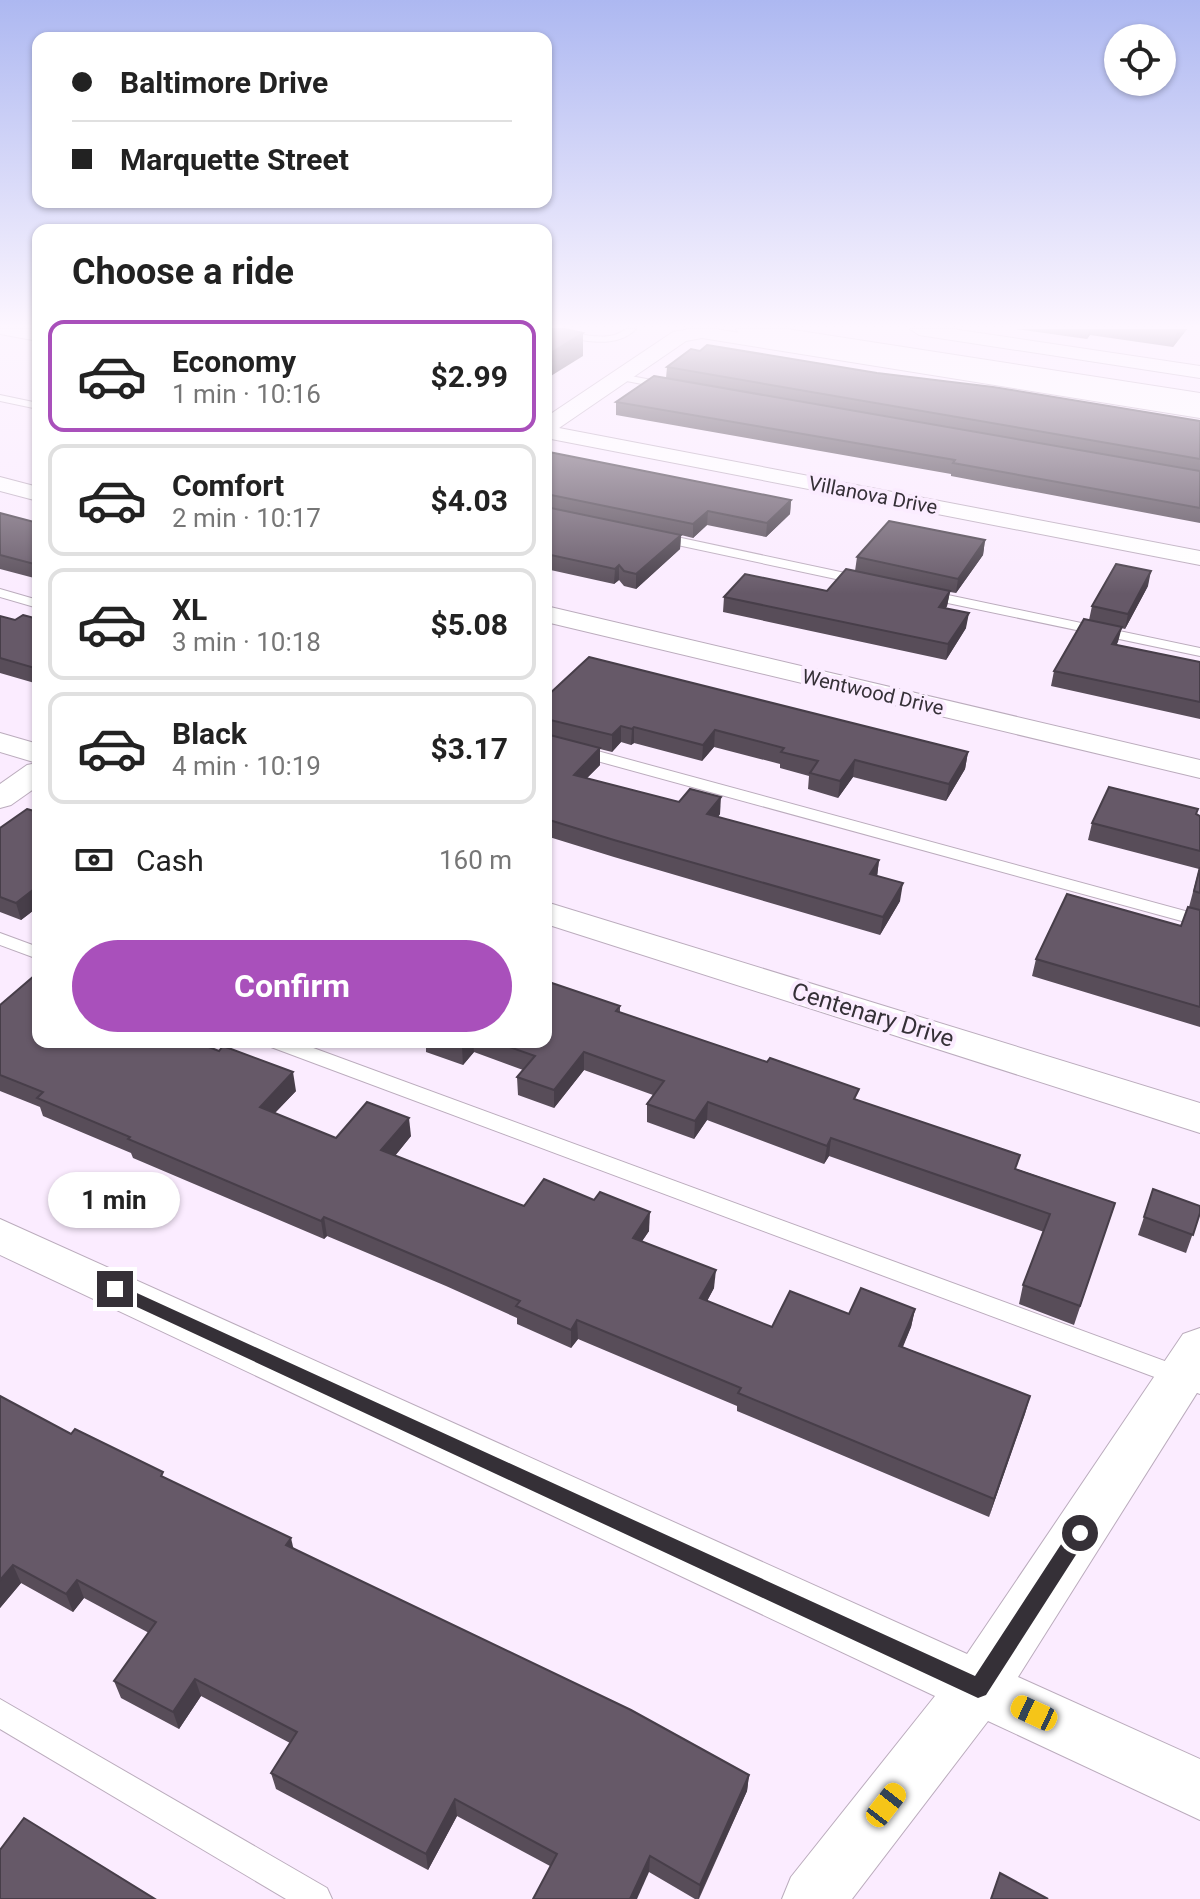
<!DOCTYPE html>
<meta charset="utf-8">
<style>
body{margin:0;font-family:Roboto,sans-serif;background:#f2f2f2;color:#222;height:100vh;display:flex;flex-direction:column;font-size:30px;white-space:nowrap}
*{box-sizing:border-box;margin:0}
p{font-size:26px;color:#767676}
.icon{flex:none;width:44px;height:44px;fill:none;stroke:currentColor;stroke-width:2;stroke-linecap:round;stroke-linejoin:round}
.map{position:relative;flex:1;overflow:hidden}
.details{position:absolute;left:32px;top:224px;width:520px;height:824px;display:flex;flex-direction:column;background:#fff;border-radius:16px;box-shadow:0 2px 6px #0004}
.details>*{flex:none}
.banner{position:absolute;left:32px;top:32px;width:520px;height:176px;border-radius:16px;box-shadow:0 2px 6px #0004;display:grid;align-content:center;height:176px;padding:0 40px;background:#fff}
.buttons{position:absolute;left:1104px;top:24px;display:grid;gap:16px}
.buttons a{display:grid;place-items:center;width:72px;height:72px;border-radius:50%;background:#fff;box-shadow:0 2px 6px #0004;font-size:40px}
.end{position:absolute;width:36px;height:36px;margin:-18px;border:10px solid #353037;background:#fff;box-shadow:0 0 0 4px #fff}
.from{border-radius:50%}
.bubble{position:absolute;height:56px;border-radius:28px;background:#fff;box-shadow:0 2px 6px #0004;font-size:26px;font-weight:700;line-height:56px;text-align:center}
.car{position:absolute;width:24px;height:48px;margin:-24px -12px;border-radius:10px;box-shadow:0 0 6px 2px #0007;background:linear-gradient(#f5c518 24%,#345 0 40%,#f5c518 0 76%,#345 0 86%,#f5c518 0)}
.banner b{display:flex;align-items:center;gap:28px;height:76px;font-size:30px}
.banner b+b{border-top:2px solid #e0e0e0}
.banner i{width:20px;height:20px;background:#222}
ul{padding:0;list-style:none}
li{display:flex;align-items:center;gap:24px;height:112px;margin:0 16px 12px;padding:0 24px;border:4px solid #e0e0e0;border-radius:16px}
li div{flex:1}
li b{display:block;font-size:30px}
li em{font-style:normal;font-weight:700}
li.active{border-color:#a950bb}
li>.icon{width:72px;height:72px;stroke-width:1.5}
h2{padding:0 40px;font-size:36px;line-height:96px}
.pay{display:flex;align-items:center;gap:20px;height:88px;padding:0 40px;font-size:30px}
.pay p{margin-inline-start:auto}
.action{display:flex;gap:16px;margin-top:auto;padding:16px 40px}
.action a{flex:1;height:92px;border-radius:48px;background:#a950bb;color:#fff;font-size:32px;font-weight:700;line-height:92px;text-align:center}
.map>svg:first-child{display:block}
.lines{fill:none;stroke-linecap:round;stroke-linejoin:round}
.service-casing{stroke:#bbacbd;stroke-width:2}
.minor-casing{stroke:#bbacbd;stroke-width:2}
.primary-casing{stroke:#bbacbd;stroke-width:2}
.service{fill:#fff;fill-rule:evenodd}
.minor{fill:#fff;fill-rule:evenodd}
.primary{fill:#fff;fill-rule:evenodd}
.wall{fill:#584d59}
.shaded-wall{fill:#473e49}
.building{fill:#665968;stroke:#473e49;stroke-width:2}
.route{fill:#353037}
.labels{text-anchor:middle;stroke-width:8;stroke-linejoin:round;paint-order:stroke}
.far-street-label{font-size:20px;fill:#353037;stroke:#fbecff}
.street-label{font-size:24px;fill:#353037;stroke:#fbecff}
</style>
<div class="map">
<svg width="1200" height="1899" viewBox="0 0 1200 1899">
<rect width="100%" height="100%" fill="#fbecff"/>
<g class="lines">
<!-- service casing -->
<g class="service-casing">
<g id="service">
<path d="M546,329c25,0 58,17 80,0h10c-22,23 -63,9 -90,4z"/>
<path d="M620,374l48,9 5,3 -5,3 -52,-10v-4z"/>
<path d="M0,395l38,8v6l-38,-8z"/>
<path d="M658,533l206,44 6,4 -6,4 -210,-45v-6z"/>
<path d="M0,589l38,11v8l-38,-11z"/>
<path d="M924,590l276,58v8l-281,-59v-6z"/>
<path d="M546,737l654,178v11l-654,-179z"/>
<path d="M0,933l38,14v12l-38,-14z"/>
<path d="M268,1042h29l903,332v20l-929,-347z"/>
<path d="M0,1699l327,189 5,11h-46l-286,-170z"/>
</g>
</g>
<!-- minor casing -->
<g class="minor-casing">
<g id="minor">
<path d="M0,329h38v12l-38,-7z"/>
<path d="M690,329h25l485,77v12l-498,-80 -16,3 -127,87 641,123v14l-654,-127v-21l127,-85z"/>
<path d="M910,329h42l248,37v12l-281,-43z"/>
<path d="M0,477l38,10v14l-38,-10z"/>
<path d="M546,606l654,154v18l-654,-156z"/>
<path d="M0,733l38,11v42l-27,19 -11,3v-24l27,-19 10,-2 -37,-11z"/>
<path d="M546,902l654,201v30l-654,-209z"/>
<path d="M0,1219l967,435 216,-320 17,-6v60l-182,289 182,82v61l-212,-99 -136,178h-70l9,-22 144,-181 -935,-441z"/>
</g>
</g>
<!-- primary casing -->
<g class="primary-casing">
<path id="primary" d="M736,329h51l413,64v16l-453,-73 -8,-2z"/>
</g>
<!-- service -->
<use href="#service" class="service"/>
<!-- minor -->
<use href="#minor" class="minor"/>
<!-- primary -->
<use href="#primary" class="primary"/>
</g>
<!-- wall -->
<g class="wall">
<path d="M1016,329h171l-14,18 -83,-12 -3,4z"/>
<path d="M667,367l210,6 323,48v102l-249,-47v-2l-335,-59v-13l50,-24z"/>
<path d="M546,454l245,46 -1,14 -24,23 -59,-12 -14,13 -12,-3 -1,14 -44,40 -12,-3 -5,-6 -5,4 -68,-15z"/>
<path d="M0,513l38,10v56l-38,-10z"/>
<path d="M985,540l-2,15 -27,38 -6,-1 -3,14 -1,2 20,20 -20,32 -223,-48 1,-15 103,-6 28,-20 2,-14z"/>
<path d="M1148,586l-23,43 -4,-1 -5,17 84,17v57l-149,-33 3,-15 35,-51 3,-14z"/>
<path d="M0,616l15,4 23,-1v65l-38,-11z"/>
<path d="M546,697l422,55 -3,17 -19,32 -93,-24 -15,21 -30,-9 1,-13 -29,-8v-4l-66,-17 -12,14 -68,-18 -3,2 -10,-3 -9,10 -12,-3v16l-13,13 133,36 -2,3 161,43 -2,16 23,25 -20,34 -266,-78 -68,-21z"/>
<path d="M38,812v95l-17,13 -21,-8v-84z"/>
<path d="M1196,815l4,1v211l-168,-51 4,-17 145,-33 8,-19 10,-38 -111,-29 4,-17z"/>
<path d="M0,1005l38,37 258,49 -21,22 61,25 75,-2 -16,20 129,50 125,25 -7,10 72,47 -7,13 65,26 77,-13 66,-5 -4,18 -8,20 127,49 -41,121 -252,-106v-5l-159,-67 -7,9 -54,-24v-6l-71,-32 -119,-50 -3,3 -191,-81 -2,-5 -88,-37 -3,-9 -40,-16z"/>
<path d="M620,1006v6l238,88 159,69 98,34 -41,122 -55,-21 4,-19 21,-53 -215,-76 -5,8 -117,-44 -13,19 -47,-17v-18l6,-9 -69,-25 -30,38 -36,-13 -1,-18 6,-7 -49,-18 -11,13 -37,-13v-10h120z"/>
<path d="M1200,1213l-14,40 -48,-18 6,-18z"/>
<path d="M0,1396l71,38 94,44 129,71 455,226 -2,16 -48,108h-4l-46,-27 -99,-6 -93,-50 -29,54 -152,-81 -5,-16 19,-30 -89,-47 -22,33 -58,-31 -7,-17 35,-48 -65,-35 -11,14 -52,-29 -21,25z"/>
</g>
<!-- shaded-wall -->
<g class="shaded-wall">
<path d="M1089,329h2l-1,6 -3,4z"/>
<path d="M1178,329h9l-14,18 4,-17z"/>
<path d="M583,333v23l-37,23v-23z"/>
<path d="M791,500l-1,14 -24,23 1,-14z"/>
<path d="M708,511l-1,14 -14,13v-14z"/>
<path d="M681,535l-1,14 -44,40v-15z"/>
<path d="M985,540l-2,15 -27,38 2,-14z"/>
<path d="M619,565v15l-5,4 1,-15z"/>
<path d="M1151,571l-3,15 -23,43 3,-15z"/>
<path d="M950,591l-3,15 -11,16 3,-15z"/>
<path d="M969,613l-3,15 -20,32 2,-16z"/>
<path d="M1122,627l-4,15 -9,17 3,-15z"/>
<path d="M621,726v16l-9,10v-17z"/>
<path d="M634,727v16l-3,2 1,-16z"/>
<path d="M715,730l-1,17 -12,14 1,-16z"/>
<path d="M600,748v17l-26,26v-16z"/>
<path d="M968,752l-3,17 -19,32 3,-17z"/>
<path d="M855,760l-2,17 -15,21 2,-17z"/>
<path d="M721,797l-1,17 -14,17 1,-17z"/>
<path d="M879,860l-2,17 -7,-3z"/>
<path d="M903,883l-3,18 -20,34 3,-18z"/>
<path d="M38,886v21l-17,13 -5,-17z"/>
<path d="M466,1042h7l1,10 -11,13 -1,-18z"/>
<path d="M584,1052v18l-30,38v-18z"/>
<path d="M293,1072l3,19 -33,34 -3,-18z"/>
<path d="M708,1102l-1,18 -13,19 1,-18z"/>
<path d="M409,1118l2,18 -27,33 -3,-19z"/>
<path d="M831,1138l-2,18 -5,8 3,-18z"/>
<path d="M650,1212l-1,19 -17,25 1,-18z"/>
<path d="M324,1217l3,19 -3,3 -3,-18z"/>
<path d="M716,1270l-2,18 -15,28 1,-18z"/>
<path d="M915,1309l-4,18 -16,37 4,-18z"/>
<path d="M577,1320l1,19 -7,9v-18z"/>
<path d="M1030,1396l-5,18 -36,103 5,-18z"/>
<path d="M291,1538l4,17 -9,-10z"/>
<path d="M13,1565l8,18 -21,25v-28z"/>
<path d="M77,1580l7,18 -11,14 -7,-18z"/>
<path d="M195,1679l6,17 -22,33 -6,-17z"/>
<path d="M749,1775l-2,16 -49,108 2,-14z"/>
<path d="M455,1799l2,17 -29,54 -2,-16z"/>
<path d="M650,1856l-1,16 -12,27h-7z"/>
</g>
<!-- building -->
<g class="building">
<path d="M546,329h19l18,4 -37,23z"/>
<path d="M707,345l170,28 116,14 207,34v38l-533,-92 24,-18 9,2z"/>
<path d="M654,376l546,95v37l-247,-45 2,-3 -339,-58z"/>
<path d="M549,452l242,48 -24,23 -59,-12 -15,13 -147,-30v-40z"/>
<path d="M546,507l135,28 -45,39 -12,-3 -5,-6 -4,4 -69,-15z"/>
<path d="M0,513l38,10v42l-38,-10z"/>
<path d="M889,521l96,19 -27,39 -101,-22z"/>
<path d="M1116,564l35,7 -23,43 -36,-8z"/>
<path d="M846,569l104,22 -11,16 30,6 -21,31 -224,-47 21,-23 82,17z"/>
<path d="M23,615l15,4v50l-38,-11v-42l15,4z"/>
<path d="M1084,619l38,8 -10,17 88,18v40l-146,-31z"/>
<path d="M589,657l379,95 -19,32 -94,-24 -15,21 -30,-8 8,-12 -37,-9 3,-4 -69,-18 -12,15 -69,-18 -2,2 -11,-3 -9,9 -66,-16v-22z"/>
<path d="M546,734l54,14 -26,27 105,27 11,-13 31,8 -14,17 172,46 -9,14 33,9 -20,34 -269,-77 -68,-21z"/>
<path d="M1109,787l89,22 -2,5 4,2v35l-108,-28z"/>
<path d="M27,809l11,3v74l-22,17 -16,-6v-69z"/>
<path d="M1200,867v26l-6,-2z"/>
<path d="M1067,894l114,32 7,-19 12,3v97l-164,-48z"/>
<path d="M34,976l4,2v64h97l12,4 5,-4h44l23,9 4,-5 70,26 -33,35 76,31 31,-36 42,16 -28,32 143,56 20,-27 50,21 6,-8 50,20 -17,26 83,32 -16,28 72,29 18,-36 59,23 12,-26 54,21 -16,37 131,50 -36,103 -256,-106 3,-5 -164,-68 -6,10 -55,-24 4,-5 -76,-33 -120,-51 -3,4 -193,-82 2,-2 -93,-39 6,-6 -43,-17v-70z"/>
<path d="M546,981l74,25 -4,5 151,51 3,-4 89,31 -5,10 166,56 -5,14 100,34 -35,103 -57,-21 27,-71 -219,-76 -4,8 -119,-44 -13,19 -48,-17 17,-23 -80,-29 -30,38 -37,-13 18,-21 -40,-14h51z"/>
<path d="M448,1042h18l-4,5z"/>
<path d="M1153,1189l47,17v7l-7,22 -49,-18z"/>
<path d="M0,1396l71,38 4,-5 88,43 -2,4 130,62 -5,7 345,165 118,65 -49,110 -50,-29 -20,43h-97l24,-45 -102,-55 -29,55 -155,-81 26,-41 -102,-53 -22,33 -59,-31 42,-59 -79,-42 -11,14 -53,-29 -13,15z"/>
<path d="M24,1818l131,81h-155v-49z"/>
<path d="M1000,1873l48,26h-57z"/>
</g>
<!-- sky -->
<linearGradient id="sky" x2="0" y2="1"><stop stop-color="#adb8f1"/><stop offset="0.55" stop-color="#fdf6ff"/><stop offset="1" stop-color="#fdf6ff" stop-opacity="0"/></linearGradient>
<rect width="1200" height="594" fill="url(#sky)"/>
<!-- route -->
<path class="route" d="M115,1283l860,393 98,-150 7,-2 7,2 3,7 -104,162 -8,3 -869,-404 -2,-5 2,-4z"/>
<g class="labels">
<!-- far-street labels -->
<g class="far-street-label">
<text transform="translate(873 495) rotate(11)" y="7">Villanova Drive</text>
<text transform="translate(873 692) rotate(13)" y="7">Wentwood Drive</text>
</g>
<!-- street labels -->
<g class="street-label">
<text transform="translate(873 1015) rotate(17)" y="8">Centenary Drive</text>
</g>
</g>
</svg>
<div class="buttons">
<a><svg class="icon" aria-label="locate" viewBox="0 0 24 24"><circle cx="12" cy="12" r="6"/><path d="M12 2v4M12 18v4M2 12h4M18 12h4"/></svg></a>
</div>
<i class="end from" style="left:1080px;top:1533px"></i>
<i class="end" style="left:115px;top:1289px"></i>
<div class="bubble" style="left:48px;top:1172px;width:132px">1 min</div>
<i class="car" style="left:1034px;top:1713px;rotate:295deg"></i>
<i class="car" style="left:886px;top:1805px;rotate:38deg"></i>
<div class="banner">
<b><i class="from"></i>Baltimore Drive</b>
<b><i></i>Marquette Street</b>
</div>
<section class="details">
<h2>Choose a ride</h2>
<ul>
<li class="active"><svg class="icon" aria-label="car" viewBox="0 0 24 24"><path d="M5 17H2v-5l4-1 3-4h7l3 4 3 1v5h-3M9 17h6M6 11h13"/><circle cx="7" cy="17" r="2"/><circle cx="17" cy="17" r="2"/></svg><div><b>Economy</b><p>1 min · 10:16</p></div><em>$2.99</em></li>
<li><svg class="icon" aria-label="car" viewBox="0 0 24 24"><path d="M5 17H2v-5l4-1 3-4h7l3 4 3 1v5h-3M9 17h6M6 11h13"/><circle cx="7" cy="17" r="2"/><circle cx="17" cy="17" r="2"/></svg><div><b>Comfort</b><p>2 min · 10:17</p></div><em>$4.03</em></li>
<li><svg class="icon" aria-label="car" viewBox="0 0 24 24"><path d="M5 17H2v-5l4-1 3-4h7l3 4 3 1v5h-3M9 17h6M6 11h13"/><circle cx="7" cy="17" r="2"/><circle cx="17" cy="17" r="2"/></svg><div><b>XL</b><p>3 min · 10:18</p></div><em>$5.08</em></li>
<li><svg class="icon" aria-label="car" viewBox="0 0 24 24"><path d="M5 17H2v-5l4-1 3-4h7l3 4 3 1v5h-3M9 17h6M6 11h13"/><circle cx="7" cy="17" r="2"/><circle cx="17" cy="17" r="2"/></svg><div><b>Black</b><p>4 min · 10:19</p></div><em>$3.17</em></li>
</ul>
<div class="pay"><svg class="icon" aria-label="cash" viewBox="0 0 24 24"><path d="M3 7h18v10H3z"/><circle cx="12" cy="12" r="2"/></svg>Cash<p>160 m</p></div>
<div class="action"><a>Confirm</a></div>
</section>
</div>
